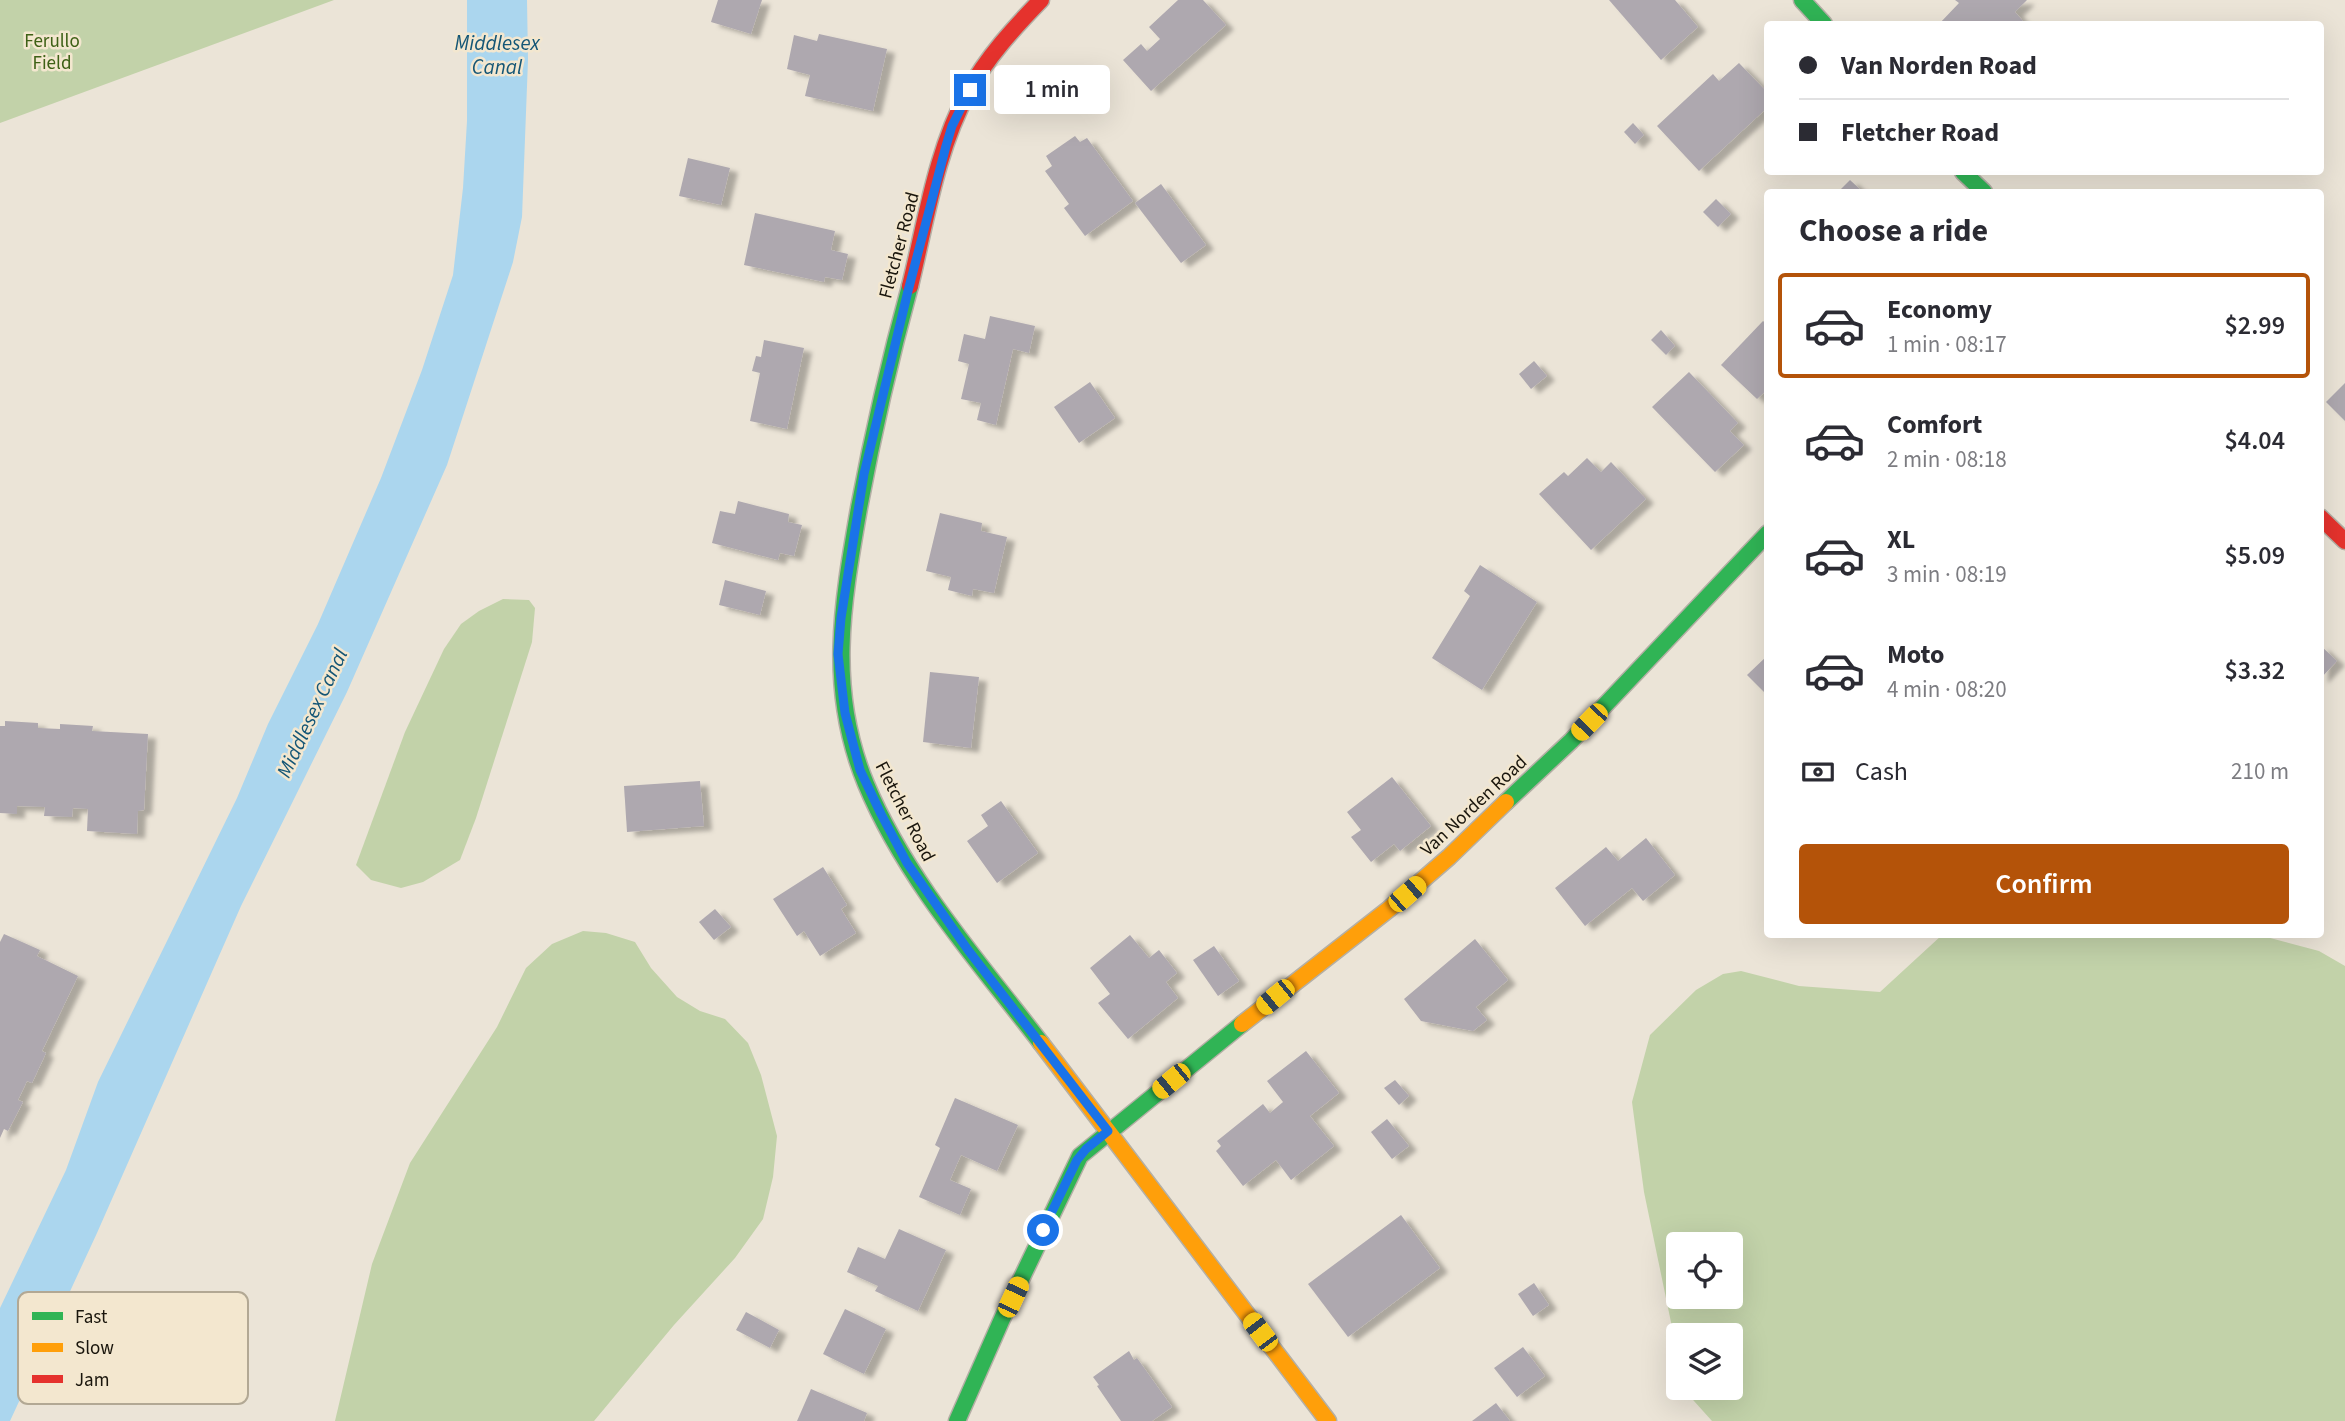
<!DOCTYPE html>
<meta charset="utf-8">
<style>
body{margin:0;font-family:"Source Sans 3",sans-serif;background:#f2f2f3;color:#2b2b33;height:100vh;display:flex;flex-direction:column;font-size:26px;white-space:nowrap}
*{box-sizing:border-box;margin:0}
p{font-size:23px;color:#7c7c81}
.icon{flex:none;width:38px;height:38px;fill:none;stroke:currentColor;stroke-width:2;stroke-linecap:round;stroke-linejoin:round}
.map{position:relative;flex:1;overflow:hidden}
.panel{position:absolute;left:1764px;top:189px;width:560px;height:749px;display:flex;flex-direction:column;background:#fff;border-radius:7px;box-shadow:0 7px 28px #0002}
.panel>*{flex:none}
.guide{position:absolute;left:1764px;top:21px;width:560px;height:154px;border-radius:7px;box-shadow:0 7px 28px #0002;display:grid;align-content:center;height:154px;padding:0 35px;background:#fff}
.buttons{position:absolute;left:1666px;top:1232px;display:grid;gap:14px}
.buttons a{display:grid;place-items:center;width:77px;height:77px;border-radius:7px;background:#fff;box-shadow:0 7px 28px #0002;font-size:35px}
.end{position:absolute;width:32px;height:32px;margin:-16px;border:9px solid #1a73e8;background:#fff;box-shadow:0 0 0 4px #fff}
.from{border-radius:50%}
.bubble{position:absolute;height:49px;border-radius:7px;background:#fff;box-shadow:0 7px 28px #0002;font-size:23px;font-weight:600;line-height:49px;text-align:center}
.car{position:absolute;width:21px;height:42px;margin:-21px -10px;border-radius:9px;box-shadow:0 0 5px 2px #0007;background:linear-gradient(#f5c518 24%,#345 0 40%,#f5c518 0 76%,#345 0 86%,#f5c518 0)}
.guide b{display:flex;align-items:center;gap:24px;height:66px;font-size:26px}
.guide b+b{border-top:2px solid #e1e1e2}
.guide i{width:18px;height:18px;background:#2b2b33}
ul{padding:0;list-style:none}
li{display:flex;align-items:center;gap:21px;height:105px;margin:0 14px 10px;padding:0 21px;border:4px solid transparent;border-radius:7px}
li div{flex:1}
li b{display:block;font-size:26px}
li em{font-style:normal;font-weight:600}
li.on{border-color:#b45309}
li>.icon{width:63px;height:63px;stroke-width:1.5}
h2{padding:0 35px;font-size:32px;line-height:84px}
.pay{display:flex;align-items:center;gap:18px;height:77px;padding:0 35px;font-size:26px}
.pay p{margin-inline-start:auto}
.primary-button{display:flex;gap:14px;margin-top:auto;padding:14px 35px}
.primary-button a{flex:1;height:80px;border-radius:7px;background:#b45309;color:#fff;font-size:28px;font-weight:600;line-height:80px;text-align:center}
.map>svg:first-child{display:block}
.green{fill:#c2d2a9;fill-rule:evenodd}
.water{fill:#abd6ee}
.building{fill:#aea8af;filter:url(#shadow)}
.lines{fill:none;stroke-linecap:round;stroke-linejoin:round}
.fast-casing{stroke:#b4afa5;stroke-width:19}
.slow-casing{stroke:#b4afa5;stroke-width:19}
.jam-casing{stroke:#b4afa5;stroke-width:19}
.fast{stroke:#30b455;stroke-width:16}
.slow{stroke:#ff9f0a;stroke-width:16}
.jam{stroke:#e5322d;stroke-width:16}
.route{stroke:#1a73e8;stroke-width:9}
.labels{text-anchor:middle;stroke-width:5;stroke-linejoin:round;paint-order:stroke}
.park-label{font-size:19px;fill:#3e6116;stroke:#f3e7cf}
.street-label{font-size:19px;fill:#19150c;stroke:#f3e7cf}
.water-label{font-size:21px;font-style:italic;fill:#145676;stroke:#f3e7cf}
.key{fill:#f3e7cf;stroke:#b2a894;stroke-width:2}
.key-label{font-size:19px;fill:#19150c}
</style>
<div class="map">
<svg width="2345" height="1421" viewBox="0 0 2345 1421">
<defs>
<filter id="shadow"><feDropShadow dx="8" dy="4.5" stdDeviation="2" flood-color="#0004"/></filter>
</defs>
<rect width="100%" height="100%" fill="#ebe4d7"/>
<!-- green -->
<g class="green">
<path d="M0,0h334l-334,123z"/>
<path d="M503,599l26,1 6,8 -3,34 -56,176 -16,42 -37,22 -22,6 -30,-8 -15,-15 49,-133 39,-83 17,-25 18,-13z"/>
<path d="M583,931l23,2 29,9 16,26 26,29 23,14 25,8 23,24 13,32 16,61 -4,41 -10,42 -28,39 -61,67 -80,96h-259l37,-157 38,-101 87,-136 29,-59 26,-24z"/>
<path d="M1942,935h317l60,16 26,15v455h-633l-27,-30v-3h46v-53h-53v21l-34,-164 -12,-90 18,-67 46,-45 27,-16 18,-3 58,15 81,6zM1731,1244v53h-53v-53z"/>
</g>
<!-- water -->
<path class="water" d="M467,0h60l1,60 -6,157 -9,45 -66,203 -100,227 -106,214 -144,327 -87,188h-10v-113l66,-138 32,-88 139,-284 31,-74 50,-100 63,-146 41,-108 31,-95 10,-87 4,-67z"/>
<!-- building -->
<g class="building">
<path d="M718,0h44l-11,34 -40,-12z"/>
<path d="M1178,0h25l23,25 -75,66 -28,-31 18,-16 6,7 13,-12 -11,-12z"/>
<path d="M1609,0h66l23,27 -37,33z"/>
<path d="M1955,0h72l-12,12 8,9 -3,3h-81l20,-21z"/>
<path d="M819,34l68,15 -14,62 -68,-15 5,-21 -23,-6 7,-34 23,6z"/>
<path d="M1739,63l29,30v14l-69,64 -42,-45 56,-52 6,7z"/>
<path d="M1633,123l11,12 -9,9 -11,-12z"/>
<path d="M1075,136l5,6 7,-4 46,63 -48,35 -21,-28 5,-4 -24,-33 7,-5 -6,-10z"/>
<path d="M688,158l42,10 -9,37 -42,-9z"/>
<path d="M1850,180l13,12h-25z"/>
<path d="M1161,184l45,61 -25,18 -46,-60z"/>
<path d="M1716,199l15,15 -13,13 -15,-15z"/>
<path d="M755,213l80,18 -4,19 17,4 -6,26 -17,-3 -1,5 -80,-17z"/>
<path d="M990,316l45,10 -6,27 -16,-4 -17,76 -19,-5 4,-17 -20,-4 8,-35 -11,-3 6,-27 21,5z"/>
<path d="M1763,321l5,4v64l-11,10 -36,-34z"/>
<path d="M1661,330l14,16 -9,9 -15,-15z"/>
<path d="M764,340l40,8 -17,81 -37,-8 10,-48 -8,-2 4,-15 5,1z"/>
<path d="M1534,361l13,15 -16,13 -12,-15z"/>
<path d="M1689,372l49,51 -8,8 14,14 -29,27 -63,-65z"/>
<path d="M1090,382l25,36 -36,25 -25,-36z"/>
<path d="M2345,383v38l-19,-19z"/>
<path d="M1587,458l14,14 10,-10 35,37 -55,51 -52,-56 25,-22 4,4z"/>
<path d="M738,501l51,13 -1,8 14,3 -8,31 -14,-3 -2,7 -66,-17 8,-32 15,3z"/>
<path d="M940,513l42,10 -1,8 26,6 -13,56 -21,-4 -1,7 -24,-6 3,-13 -25,-6z"/>
<path d="M1480,565l57,37 -55,88 -50,-32 38,-62 -6,-5z"/>
<path d="M725,580l41,11 -6,24 -41,-10z"/>
<path d="M2320,645l17,16 -17,18z"/>
<path d="M1768,655v41l-21,-21z"/>
<path d="M930,672l49,5 -8,71 -48,-6z"/>
<path d="M5,721l33,2v5l22,1v-5l33,2 -1,5 56,3 -4,76 -6,1 -1,23 -50,-3 1,-22 -15,-1 -1,9 -28,-1 1,-9 -28,-1v8l-17,-1v-87h5z"/>
<path d="M1392,777l39,49 -31,25 -6,-7 -23,18 -20,-25 10,-7 -14,-18z"/>
<path d="M700,781l4,45 -77,6 -3,-46z"/>
<path d="M1001,801l37,52 -41,30 -30,-42 21,-15 -7,-11z"/>
<path d="M1646,838l29,37 -32,26 -11,-13 -47,38 -30,-38 51,-41 12,14z"/>
<path d="M823,867l24,38 -6,4 15,24 -36,23 -16,-25 -7,5 -24,-37z"/>
<path d="M715,909l16,18 -17,13 -15,-18z"/>
<path d="M4,934l36,16 -3,6 41,20 -36,75 4,2 -14,30 -5,-2 -9,19 5,2 -15,29 -4,-2 -4,9v-196z"/>
<path d="M1130,935l19,23 10,-8 18,23 -11,9 12,16 -50,41 -30,-36 12,-9 -20,-26z"/>
<path d="M1475,939l33,41 -32,27 11,13 -14,11 -52,-10 -17,-22z"/>
<path d="M1214,946l25,35 -21,15 -25,-36z"/>
<path d="M1306,1051l33,42 -29,23 24,30 -43,34 -15,-20 -33,26 -27,-35 5,-5 -4,-5 46,-37 7,9 13,-11 -16,-21z"/>
<path d="M1395,1080l14,16 -10,9 -15,-17z"/>
<path d="M955,1098l63,27 -21,46 -36,-16 -11,25 21,9 -11,26 -41,-18 21,-49 -5,-3z"/>
<path d="M1387,1119l22,27 -17,13 -21,-27z"/>
<path d="M1401,1215l39,53 -92,69 -40,-53z"/>
<path d="M899,1229l47,21 -28,61 -43,-20 3,-5 -31,-14 11,-25 27,12z"/>
<path d="M1534,1283l15,22 -16,11 -15,-22z"/>
<path d="M845,1309l41,20 -22,45 -41,-20z"/>
<path d="M746,1312l33,18 -9,18 -34,-18z"/>
<path d="M1523,1347l22,29 -28,21 -23,-29z"/>
<path d="M1129,1351l5,9 3,-2 35,49 -20,14h-31l-24,-35 2,-1 -6,-8z"/>
<path d="M811,1389l56,24 -3,8h-67z"/>
<path d="M1496,1403l14,18h-38z"/>
</g>
<g class="lines">
<!-- fast casing -->
<g class="fast-casing">
<g id="fast">
<path d="M1802,0l22,24"/>
<path d="M1963,172l21,20"/>
<path d="M910,286c-20,73 -37,147 -51,222 -17,97 -32,182 7,276 40,96 113,178 175,259"/>
<path d="M1506,802l65,-61 197,-208"/>
<path d="M957,1421l45,-102 78,-163 162,-132"/>
</g>
</g>
<!-- slow casing -->
<g class="slow-casing">
<g id="slow">
<path d="M1242,1024l147,-115 60,-52 57,-55"/>
<path d="M1041,1043l287,378"/>
</g>
</g>
<!-- jam casing -->
<g class="jam-casing">
<g id="jam">
<path d="M910,286c16,-65 26,-135 58,-194 19,-35 46,-64 73,-92"/>
<path d="M2320,517l25,24"/>
</g>
</g>
<!-- fast -->
<use href="#fast" class="fast"/>
<!-- slow -->
<use href="#slow" class="slow"/>
<!-- jam -->
<use href="#jam" class="jam"/>
</g>
<g class="lines">
<!-- route -->
<path class="route" d="M970,90l-18,36 -6,20 -38,145 -44,183 -23,144 -3,36 7,59 15,57 21,44 26,49 61,87 140,181 -22,18 -9,11 -34,70"/>
</g>
<g class="labels">
<!-- park labels -->
<g class="park-label">
<text x="52" y="47">Ferullo<tspan x="52" dy="22">Field</tspan></text>
</g>
<!-- street labels -->
<g class="street-label">
<text transform="translate(898 245) rotate(-75)" y="7">Fletcher Road</text>
<text transform="translate(1473 805) rotate(-43)" y="7">Van Norden Road</text>
<text transform="translate(906 811) rotate(63)" y="7">Fletcher Road</text>
</g>
<!-- water labels -->
<g class="water-label">
<text x="497" y="50">Middlesex<tspan x="497" dy="24">Canal</tspan></text>
<text transform="translate(312 713) rotate(-65)" y="7">Middlesex Canal</text>
</g>
</g>
<!-- legend -->
<rect x="18" y="1292" width="230" height="112" rx="10" class="key"/>
<rect x="32" y="1312" width="31" height="8" fill="#30b455"/>
<rect x="32" y="1343" width="31" height="9" fill="#ff9f0a"/>
<rect x="32" y="1375" width="31" height="8" fill="#e5322d"/>
<g class="key-label">
<text x="75" y="1323">Fast</text>
<text x="75" y="1354">Slow</text>
<text x="75" y="1386">Jam</text>
</g>
</svg>
<div class="buttons">
<a><svg class="icon" aria-label="locate" viewBox="0 0 24 24"><circle cx="12" cy="12" r="6"/><path d="M12 2v4M12 18v4M2 12h4M18 12h4"/></svg></a>
<a><svg class="icon" aria-label="layers" viewBox="0 0 24 24"><path d="M12 4l9 5-9 5-9-5zM3 14l9 5 9-5"/></svg></a>
</div>
<i class="end from" style="left:1043px;top:1230px"></i>
<i class="end" style="left:970px;top:90px"></i>
<div class="bubble" style="left:994px;top:65px;width:116px">1 min</div>
<i class="car" style="left:1589px;top:722px;rotate:224deg"></i>
<i class="car" style="left:1407px;top:894px;rotate:49deg"></i>
<i class="car" style="left:1275px;top:997px;rotate:231deg"></i>
<i class="car" style="left:1171px;top:1081px;rotate:231deg"></i>
<i class="car" style="left:1013px;top:1297px;rotate:25deg"></i>
<i class="car" style="left:1260px;top:1332px;rotate:323deg"></i>
<div class="guide">
<b><i class="from"></i>Van Norden Road</b>
<b><i></i>Fletcher Road</b>
</div>
<section class="panel">
<h2>Choose a ride</h2>
<ul>
<li class="on"><svg class="icon" aria-label="car" viewBox="0 0 24 24"><path d="M5 17H2v-5l4-1 3-4h7l3 4 3 1v5h-3M9 17h6M6 11h13"/><circle cx="7" cy="17" r="2"/><circle cx="17" cy="17" r="2"/></svg><div><b>Economy</b><p>1 min · 08:17</p></div><em>$2.99</em></li>
<li><svg class="icon" aria-label="car" viewBox="0 0 24 24"><path d="M5 17H2v-5l4-1 3-4h7l3 4 3 1v5h-3M9 17h6M6 11h13"/><circle cx="7" cy="17" r="2"/><circle cx="17" cy="17" r="2"/></svg><div><b>Comfort</b><p>2 min · 08:18</p></div><em>$4.04</em></li>
<li><svg class="icon" aria-label="car" viewBox="0 0 24 24"><path d="M5 17H2v-5l4-1 3-4h7l3 4 3 1v5h-3M9 17h6M6 11h13"/><circle cx="7" cy="17" r="2"/><circle cx="17" cy="17" r="2"/></svg><div><b>XL</b><p>3 min · 08:19</p></div><em>$5.09</em></li>
<li><svg class="icon" aria-label="car" viewBox="0 0 24 24"><path d="M5 17H2v-5l4-1 3-4h7l3 4 3 1v5h-3M9 17h6M6 11h13"/><circle cx="7" cy="17" r="2"/><circle cx="17" cy="17" r="2"/></svg><div><b>Moto</b><p>4 min · 08:20</p></div><em>$3.32</em></li>
</ul>
<div class="pay"><svg class="icon" aria-label="cash" viewBox="0 0 24 24"><path d="M3 7h18v10H3z"/><circle cx="12" cy="12" r="2"/></svg>Cash<p>210 m</p></div>
<div class="primary-button"><a>Confirm</a></div>
</section>
</div>
